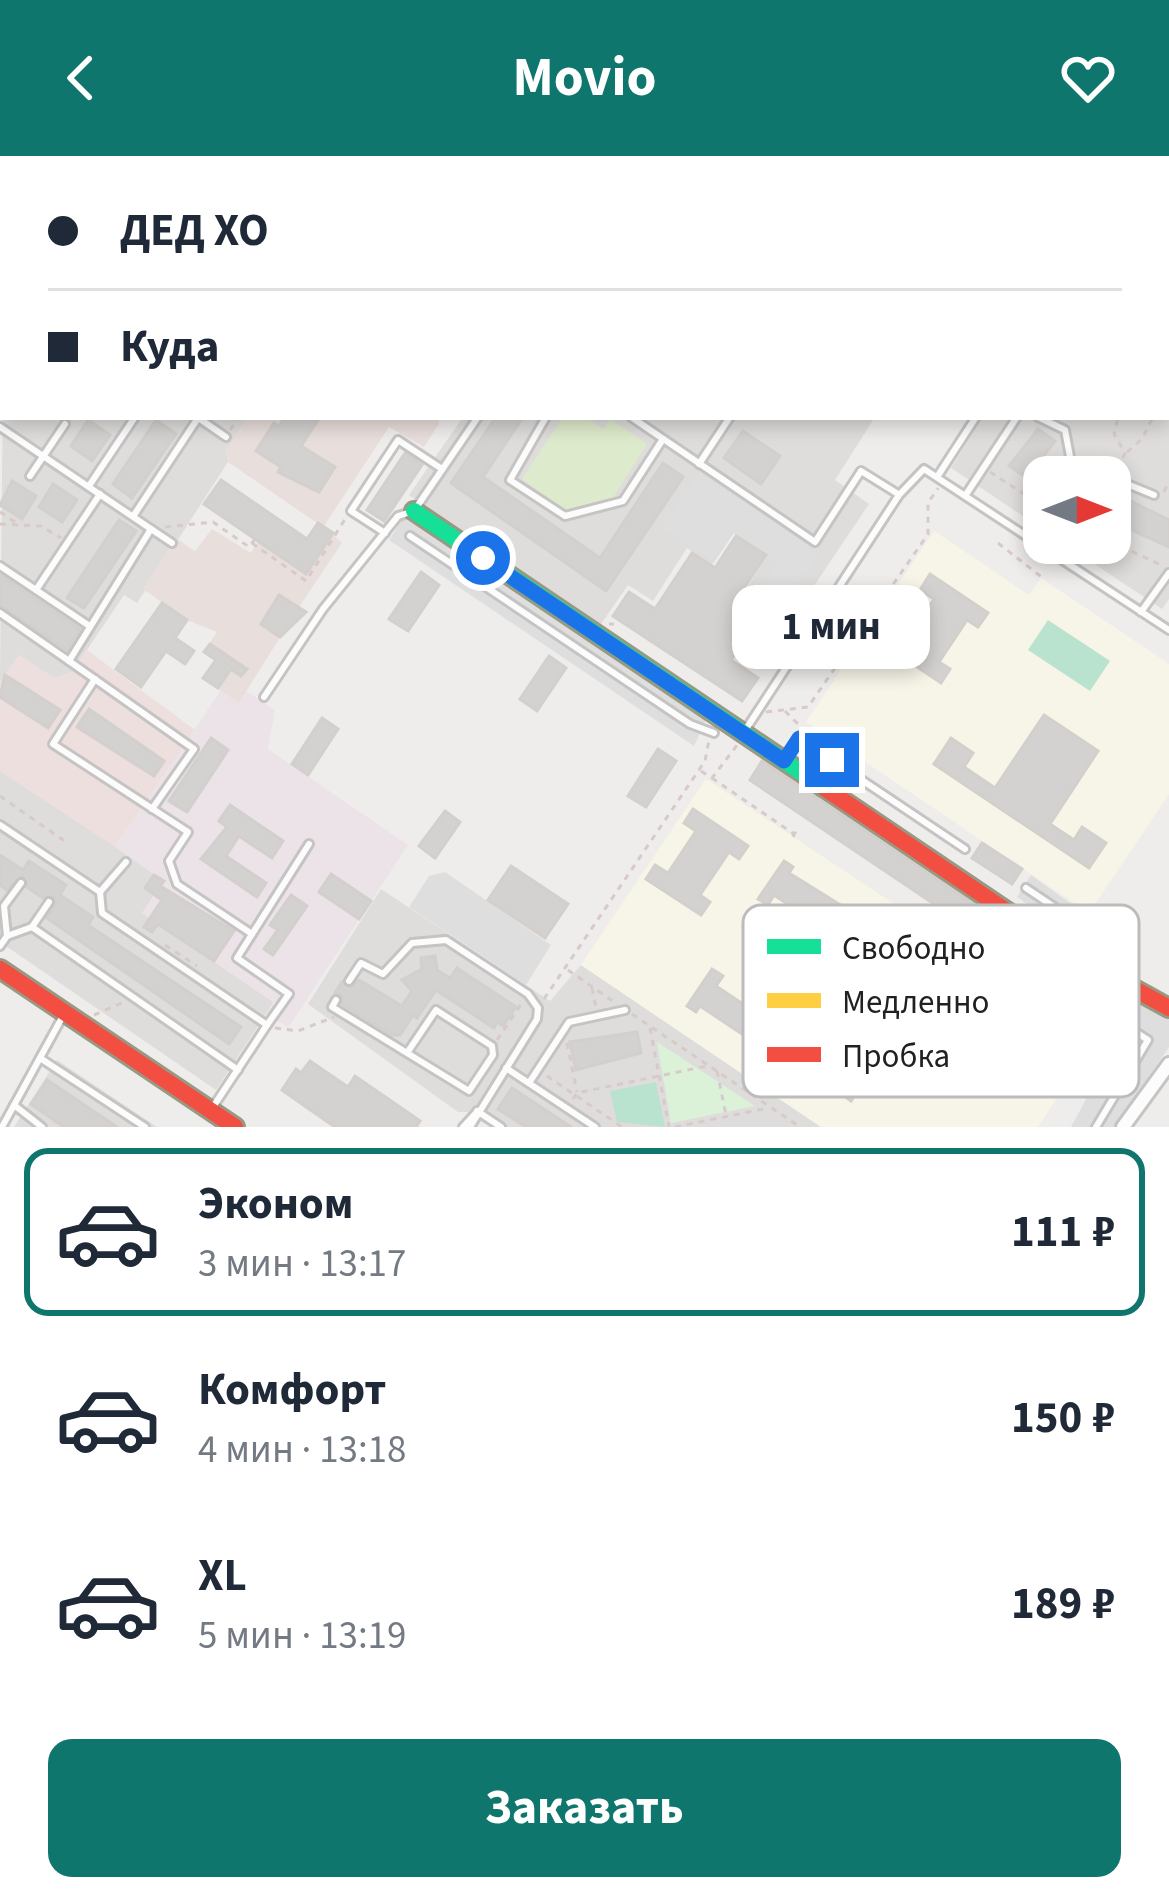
<!DOCTYPE html>
<html lang="ru">
<meta charset="utf-8">
<style>
body{margin:0;font-family:"Source Sans 3",sans-serif;background:#f6f6f7;color:#1f2937;height:100vh;display:flex;flex-direction:column;font-size:45px;white-space:nowrap}
*{box-sizing:border-box;margin:0}
p{font-size:39px;color:#747a83}
.icon{flex:none;width:66px;height:66px;fill:none;stroke:currentColor;stroke-width:2;stroke-linecap:round;stroke-linejoin:round}
.map{position:relative;height:971px;overflow:hidden}
.sheet{display:flex;flex-direction:column;background:#fff;flex:1}
.sheet>*{flex:none}
.banner{position:absolute;left:0px;top:0px;width:1170px;height:264px;box-shadow:0 6px 18px #0003;display:grid;align-content:center;height:264px;padding:0 48px;background:#fff}
.needle{width:78px;rotate:90deg}
.tools{position:absolute;left:1023px;top:300px;display:grid;gap:24px}
.tools a{display:grid;place-items:center;width:108px;height:108px;border-radius:24px;background:#fff;box-shadow:0 6px 18px #0003;font-size:60px}
.end{position:absolute;width:54px;height:54px;margin:-27px;border:15px solid #1a73e8;background:#fff;box-shadow:0 0 0 6px #fff}
.from{border-radius:50%}
.bubble{position:absolute;height:84px;border-radius:24px;background:#fff;box-shadow:0 6px 18px #0003;font-size:39px;font-weight:700;line-height:84px;text-align:center}
.banner b{display:flex;align-items:center;gap:42px;height:114px;font-size:45px}
.banner b+b{border-top:3px solid #e0e1e3}
.banner i{width:30px;height:30px;background:#1f2937}
ul{padding:21px 0 0;list-style:none}
li{display:flex;align-items:center;gap:36px;height:168px;margin:0 24px 18px;padding:0 24px;border:6px solid transparent;border-radius:24px}
li div{flex:1}
li b{display:block;font-size:45px}
li em{font-style:normal;font-weight:700}
li.selected{border-color:#0f766e}
li>.icon{width:108px;height:108px;stroke-width:1.5}
.button{display:flex;gap:24px;margin-top:auto;padding:24px 48px}
.button a{flex:1;height:138px;border-radius:24px;background:#0f766e;color:#fff;font-size:48px;font-weight:700;line-height:138px;text-align:center}
header{display:flex;justify-content:space-between;align-items:center;height:156px;padding:0 48px;background:#0f766e;color:#fff;font-size:54px;font-weight:700}
.map>svg:first-child{display:block}
.residential{fill:#dedddc}
.commercial{fill:#ecdfde}
.industrial{fill:#ece3e9}
.education{fill:#f7f5e8}
.military{fill:#e8dedb}
.grass{fill:#deeacc}
.park{fill:#dbf2d9}
.pitch{fill:#b9e3ce}
.parking{fill:#dfdede}
.building{fill:#d4d2d0;stroke:#d2cfcc;stroke-width:3}
.lines{fill:none;stroke-linecap:round;stroke-linejoin:round}
.lane-casing{stroke:#c5c4c3;stroke-width:12}
.street-casing{stroke:#c5c4c3;stroke-width:18}
.fast-casing{stroke:#999883;stroke-width:22}
.slow-casing{stroke:#999883;stroke-width:22}
.jam-casing{stroke:#999883;stroke-width:22}
.path{stroke:#d7cac9;stroke-width:3;stroke-dasharray:6 6;stroke-linecap:butt}
.lane{stroke:#fdfcfc;stroke-width:6}
.street{stroke:#fdfcfc;stroke-width:12}
.fast{stroke:#16e098;stroke-width:16}
.slow{stroke:#ffcf43;stroke-width:16}
.jam{stroke:#f24e42;stroke-width:16}
.route{stroke:#1a73e8;stroke-width:15}
.key{fill:#fff;stroke:#bcbcbc;stroke-width:3}
.key-label{font-size:33px;fill:#212121}
</style>
<header><svg class="icon" aria-label="back" viewBox="0 0 24 24"><path d="M15 5l-7 7 7 7"/></svg>Movio<svg class="icon" aria-label="heart" viewBox="0 0 24 24"><path d="M12 20l-8-8c-3-5 5-10 8-4 3-6 11-1 8 4z"/></svg></header>
<div class="map">
<svg width="1169" height="971" viewBox="0 0 1169 971">
<rect width="100%" height="100%" fill="#efedeb"/>
<!-- residential -->
<g class="residential">
<path d="M644,0h525v443l-7,10 -99,-66h47v-66h-66v53l-93,-62 32,-51h184v-258z"/>
<path d="M3,221v40h245l-22,34 2,11 -91,141 -13,-8 -52,77 -18,6 -35,-23 -19,27z"/>
<path d="M463,261h412l-40,63 34,24 -76,113 -45,-31 19,-30 -33,-23 -22,32 -25,-17 -34,53 -25,-16 -29,42 -190,-132z"/>
<path d="M0,615l155,101 9,9 -21,32 131,89 -58,88 -216,-148z"/>
<path d="M381,733l169,112 31,-36 240,162h-324l-22,-15h-17l-150,-108z"/>
<path d="M57,904l100,67h-143z"/>
</g>
<!-- commercial -->
<path class="commercial" d="M87,494l108,80 -80,117 -115,-76v-89l19,-27 35,23 18,-6z"/>
<!-- industrial -->
<path class="industrial" d="M221,534l17,12 8,-11 29,19 -7,39 140,96 -120,183 -21,-15 6,-11 -131,-89 21,-32 -48,-34z"/>
<!-- education -->
<g class="education">
<path d="M934,375l95,64 12,-17 128,86v130l-80,119 -283,-191z"/>
<path d="M706,623l390,259 -58,89h-217l-240,-162z"/>
</g>
<!-- military -->
<path class="military" d="M248,261h190l1,7 -15,23 -35,-20 -65,99 18,17 -43,64 7,5 -15,16 -4,-2 -48,77 -36,-25 12,-18 -11,-8 13,-20 -30,-12 -44,-31 33,-51 19,13 17,-22 39,24 7,-12 -54,-37 17,-24 85,58 11,-15 -89,-61 -2,-11z"/>
<!-- grass -->
<path class="grass" d="M563,261h22l18,12 7,-10 37,25 -34,54 -46,13 -45,-32z"/>
<!-- park -->
<path class="park" d="M657,886l98,64 -84,17z"/>
<!-- pitch -->
<g class="pitch">
<path d="M1048,464l62,41 -20,30 -62,-41z"/>
<path d="M656,926l9,45 -48,-5 -7,-31z"/>
</g>
<!-- parking -->
<g class="parking">
<path d="M699,317l120,80 -36,54 -24,-16 19,-29 -44,-30 -21,30 -51,-34z"/>
<path d="M412,362l295,200 -13,28 -305,-206 13,-20z"/>
<path d="M445,716l106,73 -25,40 -117,-78 20,-31z"/>
<path d="M1031,719l78,56 -13,20 -79,-54z"/>
<path d="M1098,827l71,36v28l-55,80h-43l43,-80 -42,-27z"/>
</g>
<!-- building -->
<g class="building">
<path d="M285,261h35l-19,29 34,21 -16,25 -41,-20 3,-5 -25,-16 18,-28 5,3z"/>
<path d="M496,261h27l-40,60 117,81 63,-95 20,14 -77,114 -155,-108z"/>
<path d="M88,264l22,15 -18,26 -21,-15z"/>
<path d="M156,264l20,14 -44,64 -19,-14z"/>
<path d="M1038,273l17,12 -20,26 23,-1 22,11h-36v12l-35,-23z"/>
<path d="M743,275l37,25 -19,28 -37,-26z"/>
<path d="M405,297l17,12 -38,56 -17,-11z"/>
<path d="M221,324l86,59 11,-16 15,10 -27,41 -102,-70z"/>
<path d="M12,325l24,15 -14,23 -22,-14z"/>
<path d="M53,328l24,16 -15,22 -23,-15z"/>
<path d="M1110,335l59,29v27l-59,-27z"/>
<path d="M119,364l17,11 -52,77 -17,-10z"/>
<path d="M736,380l30,19 -22,33 24,16 -37,56 27,18 -16,23 -129,-85 16,-24 26,17 37,-56 23,15z"/>
<path d="M421,416l18,13 -31,46 -19,-12z"/>
<path d="M930,418l58,39 -10,14 -11,-7 -28,42 11,7 -9,14 -58,-39 9,-15 16,10 26,-40 -14,-9z"/>
<path d="M0,419l80,54 -13,21 -67,-45z"/>
<path d="M279,439l27,17 -26,25 -19,-13z"/>
<path d="M162,447l25,17 -12,18 19,13 -9,13 -19,-13 -25,36 -25,-18z"/>
<path d="M210,488l37,25 -6,7 -10,-7 -13,19 -15,-10 13,-18 -12,-8z"/>
<path d="M549,500l17,12 -29,43 -17,-12z"/>
<path d="M5,519l55,35 -12,18 -48,-31z"/>
<path d="M89,553l75,52 -10,15 -77,-49z"/>
<path d="M1044,559l54,36 -48,73 24,16 8,-13 24,16 -17,25 -155,-104 17,-26 22,15 -9,14 31,21z"/>
<path d="M322,562l16,11 -30,46 -16,-11z"/>
<path d="M211,582l17,12 -41,62 -18,-11z"/>
<path d="M658,593l18,12 -30,46 -18,-11z"/>
<path d="M762,605l294,199 -12,18 -294,-198z"/>
<path d="M230,649l53,36 -11,17 -33,-22 -13,20 40,27 -9,14 -56,-38 26,-32 -8,-6z"/>
<path d="M693,653l55,37 -9,13 -10,-7 -29,43 10,7 -9,13 -55,-36 9,-14 13,8 28,-42 -12,-8z"/>
<path d="M445,655l15,11 -25,36 -16,-12z"/>
<path d="M982,687l40,26 -10,15 -40,-26z"/>
<path d="M0,699l23,15 6,-9 37,24 -6,10 33,22 -5,8 153,102 -12,17 -182,-126 9,-14 -2,-7 -11,1 -16,-11 -4,-11 -16,14 -7,-5z"/>
<path d="M784,705l9,6 -4,6 111,69 -9,13 41,23 -21,31 18,12 -38,58 -18,-11 -22,33 -39,-29 -9,14 -18,-13 5,-7 -90,-60 -4,6 -9,-6 25,-37 11,7 -7,10 84,56 9,-15 5,3 50,-75 -90,-60 -6,10 -10,-6z"/>
<path d="M511,710l57,38 -23,34 -57,-38z"/>
<path d="M331,718l40,27 -12,18 -40,-27z"/>
<path d="M154,719l10,6 -4,5 74,45 -20,30 -56,-37 -6,8 -8,-5 18,-27 -17,-12z"/>
<path d="M291,739l16,11 -34,49 -9,-6 14,-19 -8,-5z"/>
<path d="M435,800l2,14 13,8 7,-10 59,39 -13,19 -6,-4 -3,6 -58,-38 -19,28 -4,-3 -13,20h-8l-50,-31v-9l-7,-2 7,-11 8,6 9,-8 43,26 10,-15 -10,-11 20,-11 -1,-11z"/>
<path d="M637,876l4,21 -65,17 -6,-28z"/>
<path d="M310,905l38,26 7,-11 65,45 -4,6h-81l-53,-37 14,-21 5,4z"/>
<path d="M47,924l70,47h-53l-33,-23z"/>
<path d="M512,932l59,39h-45l-28,-18z"/>
</g>
<g class="lines">
<!-- lane casing -->
<g class="lane-casing">
<g id="lane">
<path d="M92,0l4,3"/>
<path d="M155,3l2,-3"/>
<path d="M211,3l2,-3"/>
<path d="M654,3l2,-3"/>
<path d="M761,3l2,-3"/>
<path d="M1052,3l3,-3"/>
<path d="M1167,128l2,1"/>
<path d="M1167,196l2,1"/>
<path d="M197,261l29,20"/>
<path d="M546,261l-36,63 55,36 58,-15 40,-62"/>
<path d="M631,261l184,125 46,-71 37,23"/>
<path d="M1038,261l27,13 6,32 38,15"/>
<path d="M0,271l151,102 -82,132 -69,-48"/>
<path d="M699,308l31,-47"/>
<path d="M939,318l37,-57"/>
<path d="M30,320l35,-52"/>
<path d="M1110,321l44,18"/>
<path d="M89,330l46,-69"/>
<path d="M967,337l50,-76"/>
<path d="M134,359l64,-97"/>
<path d="M151,373l21,14"/>
<path d="M385,377l-34,-22 47,-71 44,29"/>
<path d="M410,380l280,188 24,9"/>
<path d="M0,410l36,24 64,-96"/>
<path d="M36,434l52,35"/>
<path d="M1141,456l28,-39"/>
<path d="M69,505l125,88 -42,60"/>
<path d="M95,523l-42,65 135,88 -19,29 8,23 75,50"/>
<path d="M264,541l59,-88 75,-93 16,-5 64,-94"/>
<path d="M744,576l155,-237 25,-26 245,161"/>
<path d="M786,602l13,-20 166,111"/>
<path d="M0,669l100,67 2,21 165,112 -54,82"/>
<path d="M1026,732l58,39 -15,22"/>
<path d="M100,736l26,-30"/>
<path d="M32,771l206,143"/>
<path d="M7,780l-3,-30 17,-23"/>
<path d="M0,790l7,-10 25,-9 17,-25"/>
<path d="M349,825l12,-18 22,11 29,-31 34,-3 82,54 10,14 -1,11 -67,108"/>
<path d="M336,844l-4,7 137,84 24,-36 -1,-9 -56,-36 -27,40"/>
<path d="M267,869l22,-31 -52,-36 72,-114"/>
<path d="M40,902l105,69"/>
<path d="M506,912l89,59"/>
<path d="M529,927l40,-61 56,-12"/>
<path d="M14,949l28,22"/>
<path d="M477,955l24,16"/>
<path d="M2,971l62,-113"/>
<path d="M463,971l12,-13"/>
<path d="M1096,971l52,-87 -51,-33"/>
</g>
</g>
<!-- street casing -->
<g class="street-casing">
<path id="street" d="M1123,971l46,-63"/>
</g>
<!-- fast casing -->
<g class="fast-casing">
<g id="fast">
<path d="M0,39l3,-4"/>
<path d="M414,355l409,276"/>
</g>
</g>
<!-- slow casing -->
<g class="slow-casing">
<g id="slow">
<path d="M48,3l2,-3"/>
<path d="M0,75l3,-5"/>
</g>
</g>
<!-- jam casing -->
<g class="jam-casing">
<g id="jam">
<path d="M25,3l2,-3"/>
<path d="M823,631l244,165 102,56"/>
<path d="M0,813l235,158"/>
</g>
</g>
<!-- path -->
<g class="path">
<path d="M905,0l1,3"/>
<path d="M1090,0v3"/>
<path d="M785,3l2,-3"/>
<path d="M881,3l2,-3"/>
<path d="M933,3l4,-3"/>
<path d="M955,3l2,-3"/>
<path d="M1108,3l2,-3"/>
<path d="M1155,3l1,-3"/>
<path d="M1167,30l2,-2"/>
<path d="M1167,106l2,-4"/>
<path d="M0,237l3,-4"/>
<path d="M1167,260l2,1"/>
<path d="M230,274l9,-13"/>
<path d="M1127,296l15,-13 11,-22"/>
<path d="M1118,313l7,-16 -11,-19 4,-17"/>
<path d="M990,316l54,35"/>
<path d="M1164,336l5,-11"/>
<path d="M0,356l18,12"/>
<path d="M0,368l41,2 20,12"/>
<path d="M165,371l48,-5 36,25 6,-8"/>
<path d="M1110,385l53,25"/>
<path d="M252,387l54,38 41,-65"/>
<path d="M998,387l46,36"/>
<path d="M609,468h5"/>
<path d="M785,555l17,17"/>
<path d="M766,556l42,-5 120,-173v-31l10,-15"/>
<path d="M701,615l11,7 26,-34"/>
<path d="M712,622l82,56"/>
<path d="M0,640l66,46"/>
<path d="M793,681l3,-6"/>
<path d="M165,789l32,21"/>
<path d="M568,814l46,32"/>
<path d="M592,832l4,20"/>
<path d="M544,843l161,-238 4,-21"/>
<path d="M632,858l168,113"/>
<path d="M94,859l30,-13"/>
<path d="M275,872l23,3 36,-14"/>
<path d="M650,872l19,99"/>
<path d="M497,884l25,-37"/>
<path d="M567,887l10,49"/>
<path d="M717,915l9,44"/>
<path d="M547,920l75,51"/>
<path d="M573,943l4,-6 130,-27"/>
<path d="M675,971l93,-19"/>
</g>
<!-- lane -->
<use href="#lane" class="lane"/>
<!-- street -->
<use href="#street" class="street"/>
<!-- fast -->
<use href="#fast" class="fast"/>
<!-- slow -->
<use href="#slow" class="slow"/>
<!-- jam -->
<use href="#jam" class="jam"/>
</g>
<g class="lines">
<!-- route -->
<path class="route" d="M483,402l301,203 15,-23 33,22"/>
</g>
<!-- legend -->
<rect x="743" y="749" width="396" height="192" rx="18" class="key"/>
<rect x="767" y="783" width="54" height="15" fill="#16e098"/>
<rect x="767" y="837" width="54" height="15" fill="#ffcf43"/>
<rect x="767" y="891" width="54" height="15" fill="#f24e42"/>
<g class="key-label">
<text x="842" y="803">Свободно</text>
<text x="842" y="857">Медленно</text>
<text x="842" y="911">Пробка</text>
</g>
</svg>
<div class="tools">
<a><svg class="needle" viewBox="-14 -14 28 28"><path d="M0-13l5 13h-10z" fill="#e53935"/><path d="M0 13l5-13h-10z" fill="#747a83"/></svg></a>
</div>
<i class="end from" style="left:483px;top:402px"></i>
<i class="end" style="left:832px;top:604px"></i>
<div class="bubble" style="left:732px;top:429px;width:198px">1 мин</div>
<div class="banner">
<b><i class="from"></i>ДЕД ХО</b>
<b><i></i>Куда</b>
</div>
</div>
<section class="sheet">
<ul>
<li class="selected"><svg class="icon" aria-label="car" viewBox="0 0 24 24"><path d="M5 17H2v-5l4-1 3-4h7l3 4 3 1v5h-3M9 17h6M6 11h13"/><circle cx="7" cy="17" r="2"/><circle cx="17" cy="17" r="2"/></svg><div><b>Эконом</b><p>3 мин · 13:17</p></div><em>111 ₽</em></li>
<li><svg class="icon" aria-label="car" viewBox="0 0 24 24"><path d="M5 17H2v-5l4-1 3-4h7l3 4 3 1v5h-3M9 17h6M6 11h13"/><circle cx="7" cy="17" r="2"/><circle cx="17" cy="17" r="2"/></svg><div><b>Комфорт</b><p>4 мин · 13:18</p></div><em>150 ₽</em></li>
<li><svg class="icon" aria-label="car" viewBox="0 0 24 24"><path d="M5 17H2v-5l4-1 3-4h7l3 4 3 1v5h-3M9 17h6M6 11h13"/><circle cx="7" cy="17" r="2"/><circle cx="17" cy="17" r="2"/></svg><div><b>XL</b><p>5 мин · 13:19</p></div><em>189 ₽</em></li>
</ul>
<div class="button"><a>Заказать</a></div>
</section>
